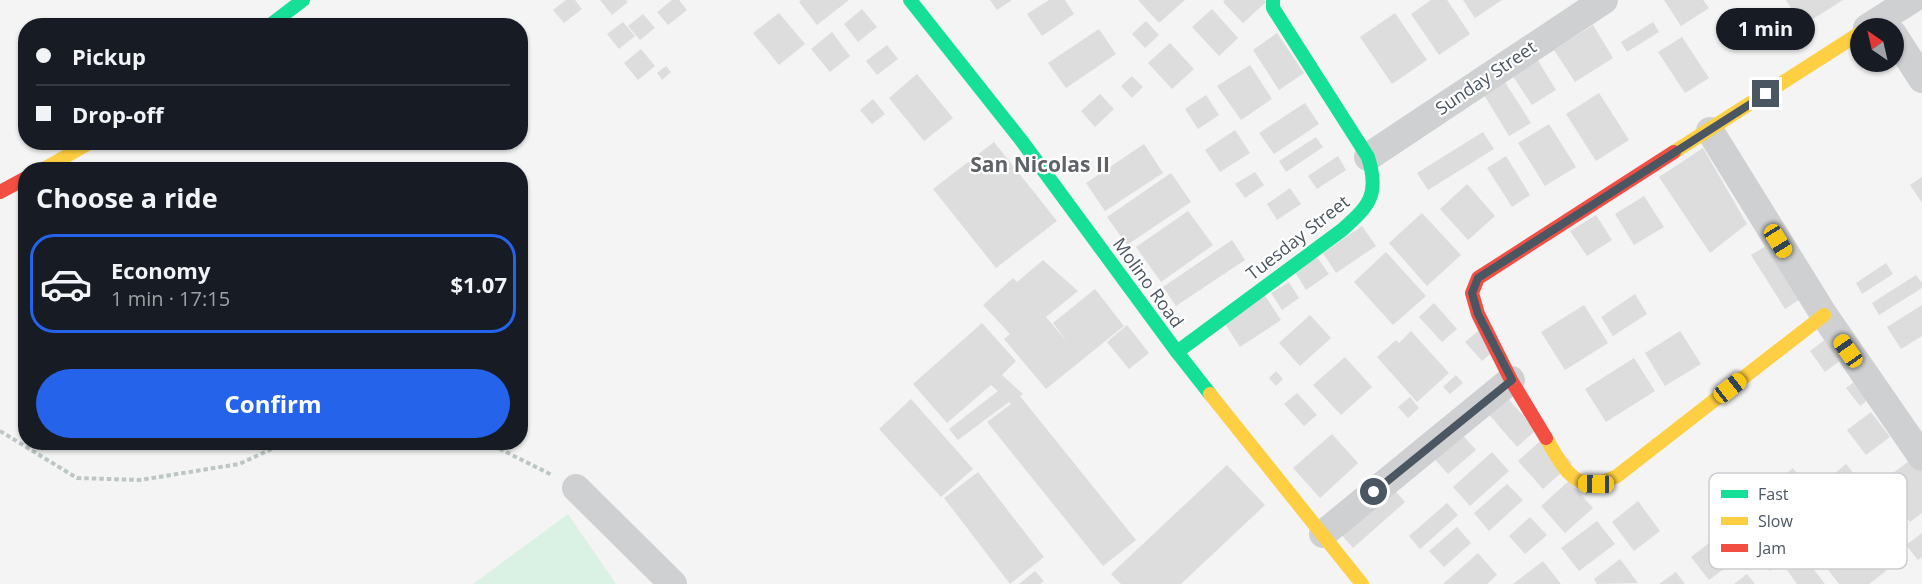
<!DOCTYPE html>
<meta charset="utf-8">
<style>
body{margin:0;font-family:"Open Sans",sans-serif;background:#242831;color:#f1f3f6;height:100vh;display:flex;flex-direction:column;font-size:22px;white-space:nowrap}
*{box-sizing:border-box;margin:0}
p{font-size:20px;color:#9ea1a6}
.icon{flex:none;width:33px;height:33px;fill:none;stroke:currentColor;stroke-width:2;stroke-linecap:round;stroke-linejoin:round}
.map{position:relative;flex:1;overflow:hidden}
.sheet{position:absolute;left:18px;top:162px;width:510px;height:288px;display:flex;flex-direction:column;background:#171b24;border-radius:24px;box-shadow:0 2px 4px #0004}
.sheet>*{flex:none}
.top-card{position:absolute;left:18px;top:18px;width:510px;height:132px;border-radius:24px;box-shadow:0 2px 4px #0004;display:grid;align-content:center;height:132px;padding:0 18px;background:#171b24}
.needle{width:39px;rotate:326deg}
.controls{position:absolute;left:1850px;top:18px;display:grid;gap:12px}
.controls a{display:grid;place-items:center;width:54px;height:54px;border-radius:50%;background:#171b24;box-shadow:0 2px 4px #0004;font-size:30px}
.end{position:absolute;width:27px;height:27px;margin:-14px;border:8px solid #4a5661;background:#fff;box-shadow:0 0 0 3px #fff}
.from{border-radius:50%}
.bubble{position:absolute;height:42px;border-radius:21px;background:#171b24;box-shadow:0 2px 4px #0004;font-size:20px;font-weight:700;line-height:42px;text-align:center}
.car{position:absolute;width:18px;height:36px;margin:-18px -9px;border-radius:8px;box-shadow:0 0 4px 2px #0007;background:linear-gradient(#f5c518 24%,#345 0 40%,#f5c518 0 76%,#345 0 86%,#f5c518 0)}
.top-card b{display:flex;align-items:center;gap:21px;height:57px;font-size:22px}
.top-card b+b{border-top:2px solid #363941}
.top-card i{width:15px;height:15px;background:#f1f3f6}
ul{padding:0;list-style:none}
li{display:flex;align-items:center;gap:18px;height:99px;margin:0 12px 9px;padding:0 6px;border:3px solid #363941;border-radius:24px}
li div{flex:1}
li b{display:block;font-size:22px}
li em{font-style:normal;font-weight:700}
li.selected{border-color:#2563eb}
li>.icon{width:54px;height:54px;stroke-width:1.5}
h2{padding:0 18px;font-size:27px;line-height:72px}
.cta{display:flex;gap:12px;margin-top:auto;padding:12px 18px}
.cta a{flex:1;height:69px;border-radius:36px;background:#2563eb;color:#fff;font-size:24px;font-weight:700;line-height:69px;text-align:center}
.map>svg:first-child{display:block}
.green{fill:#d9f2e3}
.building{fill:#ddddde}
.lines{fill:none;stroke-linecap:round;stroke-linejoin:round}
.path{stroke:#bcc7c4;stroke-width:4;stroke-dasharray:4.5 3;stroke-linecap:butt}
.street{stroke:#ced0d2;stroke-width:28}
.fast{stroke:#16e098;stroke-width:14}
.slow{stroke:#ffcf43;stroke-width:14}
.jam{stroke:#f24e42;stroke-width:14}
.route{stroke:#4a5661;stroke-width:8}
.labels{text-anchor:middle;stroke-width:4.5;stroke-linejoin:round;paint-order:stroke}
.street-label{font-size:18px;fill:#4a5661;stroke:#fff}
.quarter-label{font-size:21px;font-weight:bold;fill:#5f6368;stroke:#fff}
.key{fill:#fff;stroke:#c9ccd0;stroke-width:1.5}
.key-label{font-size:16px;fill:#4a5661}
</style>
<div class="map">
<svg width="1922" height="584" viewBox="0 0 1922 584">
<rect width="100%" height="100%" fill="#f4f4f4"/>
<!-- green -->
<path class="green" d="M568,514l48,70h-143z"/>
<!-- building -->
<g class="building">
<path d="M566,0h9l7,9 -18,14 -11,-13z"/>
<path d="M600,0h26l2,2 -16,13z"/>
<path d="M672,0h7l8,10 -19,15 -11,-13z"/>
<path d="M801,0h48l-32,25 -18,-23z"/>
<path d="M990,0h22l-15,10z"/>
<path d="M1049,0h16l9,14 -32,22 -15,-22z"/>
<path d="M1138,0h47l-26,23z"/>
<path d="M1225,0h39l2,2 -23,21 -20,-21z"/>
<path d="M1431,0h16l23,34 -31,21 -28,-41z"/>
<path d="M1463,0h39l-27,18z"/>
<path d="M1664,0h39l6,8 -28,18z"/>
<path d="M1786,0h57l-41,26z"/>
<path d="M862,9l15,18 -19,15 -14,-18z"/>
<path d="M1212,9l26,29 -19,18 -27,-29z"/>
<path d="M779,13l26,31 -26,21 -26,-32z"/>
<path d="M1395,13l32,47 -35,24 -32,-47z"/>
<path d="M643,14l12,14 -15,12 -12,-14z"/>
<path d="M1146,21l13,14 -14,13 -13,-14z"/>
<path d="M623,22l12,14 -16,13 -12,-15z"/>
<path d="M1653,22l6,10 -32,20 -6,-10z"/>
<path d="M1593,25l20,33 -38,24 -21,-32z"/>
<path d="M1099,29l17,25 -50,34 -18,-25z"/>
<path d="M832,32l18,24 -20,16 -19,-23z"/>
<path d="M1277,33l27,40 -25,17 -26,-40z"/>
<path d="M1682,37l27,41 -24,15 -27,-41z"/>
<path d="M1170,43l24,26 -22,20 -24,-26z"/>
<path d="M887,45l11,14 -21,16 -11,-14z"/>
<path d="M641,49l14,17 -17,14 -14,-17z"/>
<path d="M1537,59l19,31 -24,15 -20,-30z"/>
<path d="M1250,65l22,34 -31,21 -24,-34z"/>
<path d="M666,66l5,6 -9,8 -5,-7z"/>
<path d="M917,74l36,44 -29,23 -35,-43z"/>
<path d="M1132,76l11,11 -11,11 -11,-12z"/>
<path d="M1505,82l26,41 -22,13 -25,-41z"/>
<path d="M1599,93l30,47 -33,21 -30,-47z"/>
<path d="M1100,94l14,15 -19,18 -14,-16z"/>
<path d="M1206,95l13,20 -21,14 -13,-20z"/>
<path d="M873,99l12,15 -13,10 -12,-14z"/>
<path d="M1305,103l14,21 -45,30 -15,-21z"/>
<path d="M1549,124l27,43 -31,19 -27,-43z"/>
<path d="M1235,130l15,23 -30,19 -15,-22z"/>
<path d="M1483,132l11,17 -66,41 -11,-17z"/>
<path d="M1316,137l7,10 -37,25 -7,-11z"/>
<path d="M994,142l63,79 -61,47 -63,-79z"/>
<path d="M1144,144l19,29 -58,38 -19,-28z"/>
<path d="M1703,148l44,76 -37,29 -51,-76z"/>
<path d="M1338,156l8,14 -29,19 -9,-13z"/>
<path d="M1506,156l24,39 -18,12 -25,-39z"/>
<path d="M1255,172l9,13 -19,13 -10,-14z"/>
<path d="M1171,173l20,29 -64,43 -20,-28z"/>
<path d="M1922,177v26l-12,-18z"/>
<path d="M1467,184l28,32 -27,24 -28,-31z"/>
<path d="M1290,188l11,16 -24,16 -10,-16z"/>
<path d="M1644,196l20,31 -30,18 -19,-31z"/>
<path d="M1188,211l25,34 -52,37 -25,-35z"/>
<path d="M1422,213l39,42 -34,31 -38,-43z"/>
<path d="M1596,215l16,25 -25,16 -17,-25z"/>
<path d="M1362,226l14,20 -40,27 -13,-20z"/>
<path d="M1232,240l13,20 -69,46 -13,-19z"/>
<path d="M1776,240l33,53 -24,16 -34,-54z"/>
<path d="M1386,252l40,44 -33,29 -39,-43z"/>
<path d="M1317,257l12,17 -23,16 -11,-18z"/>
<path d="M1043,260l35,31 -32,26 21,25 -14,-19 42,-34 29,37 -78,63 -42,-50 6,-5 -27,-29 30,-27 4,4z"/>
<path d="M1886,263l7,11 -31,20 -6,-11z"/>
<path d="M1916,275l6,8v5l-43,27 -7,-12z"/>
<path d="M1289,282l10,16 -17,12 -11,-17z"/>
<path d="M1260,288l21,32 -41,27 -21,-32z"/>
<path d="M1635,294l12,20 -34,22 -12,-19z"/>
<path d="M1434,303l23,26 -15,13 -23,-25z"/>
<path d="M1584,305l24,38 -43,27 -24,-38z"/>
<path d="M1922,305v31l-21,13 -14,-22z"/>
<path d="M1310,315l21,23 -31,28 -21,-23z"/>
<path d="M982,323l34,38 -14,14 21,19 -3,2 116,144 -33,26 -116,-144 24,-18 -2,-2 -51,38 -9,-11 49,-38 -7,-6 -44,38 -34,-39z"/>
<path d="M1127,325l22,28 -20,16 -22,-27z"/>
<path d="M1411,331l38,42 -32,29 -40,-45 19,-17 3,3z"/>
<path d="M1478,331l17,19 -13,11 -17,-19z"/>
<path d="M1680,331l21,33 -36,22 -20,-33z"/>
<path d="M1830,336l15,21 -20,15 -15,-21z"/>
<path d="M1345,357l27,30 -31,28 -28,-30z"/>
<path d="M1634,358l21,33 -49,31 -21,-33z"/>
<path d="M1276,371l7,8 -7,7 -7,-8z"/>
<path d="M1456,375l7,8 -13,11 -7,-7z"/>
<path d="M1863,375l14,18 -17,13 -14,-18z"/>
<path d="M1297,393l20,22 -13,11 -20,-22z"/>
<path d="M1504,394l32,36 -19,17 -31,-36z"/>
<path d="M1410,397l9,11 -11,10 -10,-11z"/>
<path d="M911,399l62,70 -32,28 -62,-68z"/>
<path d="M1871,412l19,25 -24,18 -19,-25z"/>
<path d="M1457,429l19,21 -28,24 -19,-21z"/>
<path d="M1332,434l26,29 -38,35 -27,-30z"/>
<path d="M1547,435l25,28 -29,26 -25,-28z"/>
<path d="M1922,451v62l-12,9 -30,-39z"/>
<path d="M1492,452l17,19 -39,35 -17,-19z"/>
<path d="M1846,464l17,21 -13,9 -16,-20z"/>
<path d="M1227,465l38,40 -84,79h-60l-10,-10z"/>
<path d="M1793,468l18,23 -27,21 -17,-23z"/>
<path d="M978,472l66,85 -34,27 -66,-86z"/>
<path d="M1569,481l24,27 -28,25 -24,-27z"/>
<path d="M1507,484l16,16 -34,31 -15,-18z"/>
<path d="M1391,486l14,16 -52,46 -14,-16z"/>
<path d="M1828,495l58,76 -17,13h-30l-47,-61z"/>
<path d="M1638,501l22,30 -26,20 -22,-29z"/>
<path d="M1447,503l11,12 -38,34 -11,-13z"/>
<path d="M1530,517l17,18 -22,19 -16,-18z"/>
<path d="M1597,521l18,23 -36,27 -18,-23z"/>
<path d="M1457,527l14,16 -27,24 -15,-16z"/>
<path d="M1726,530l18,24 -35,26 -18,-23z"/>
<path d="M1922,533v24l-4,3 -12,-15z"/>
<path d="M1780,543l10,13 -20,15 -9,-13z"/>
<path d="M1478,553l19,22 -10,9h-44z"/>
<path d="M1804,557l21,27h-28l-10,-14z"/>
<path d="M1620,559l18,24 -41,1 -3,-5z"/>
<path d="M1543,561l18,23h-48z"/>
<path d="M1035,571l9,10 -4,3h-21z"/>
<path d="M1676,572l9,12h-26z"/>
<path d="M1747,574l8,10h-21z"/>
</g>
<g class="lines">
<!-- path -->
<g class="path">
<path d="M0,431l77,47 63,2 99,-16 48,-22"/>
<path d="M486,442l66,33"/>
</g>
<!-- street -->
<g class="street">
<path d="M1867,28l44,-28"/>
<path d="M1893,34l29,45"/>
<path d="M1710,131l114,184 98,142"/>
<path d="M1368,157l236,-157"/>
<path d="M576,488l97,96"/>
<path d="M1323,534l188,-154"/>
</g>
<!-- fast -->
<g class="fast">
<path d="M910,0l111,140 156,212 33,42"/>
<path d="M269,26l34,-26"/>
<path d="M1177,352l165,-122c27,-24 38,-35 26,-73l-95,-149v-8"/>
</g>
<!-- slow -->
<g class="slow">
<path d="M1674,152l186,-119"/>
<path d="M42,170l49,-28"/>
<path d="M1210,394l152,190"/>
<path d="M1546,438c11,18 23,48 49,46 7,-1 15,-5 22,-8l207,-161"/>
</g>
<!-- jam -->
<g class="jam">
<path d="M0,192l26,-14"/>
<path d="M1546,438l-35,-58 -33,-66 -6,-21 6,-15 196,-126"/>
</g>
</g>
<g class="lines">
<!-- route -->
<path class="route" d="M1374,492l138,-112 -34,-66 -6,-21 6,-15 288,-184"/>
</g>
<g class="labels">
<!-- street labels -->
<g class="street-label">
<text transform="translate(1486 78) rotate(-34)" y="6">Sunday Street</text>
<text transform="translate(1298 238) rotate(-38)" y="6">Tuesday Street</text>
<text transform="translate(1148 283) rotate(54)" y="6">Molino Road</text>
</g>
<!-- quarter labels -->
<g class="quarter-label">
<text x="1040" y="172">San Nicolas II</text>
</g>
</g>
<!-- legend -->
<rect x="1709" y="473" width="198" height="96" rx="9" class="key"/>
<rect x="1721" y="490" width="27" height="8" fill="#16e098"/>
<rect x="1721" y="517" width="27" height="8" fill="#ffcf43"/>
<rect x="1721" y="544" width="27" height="8" fill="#f24e42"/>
<g class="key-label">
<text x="1758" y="500">Fast</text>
<text x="1758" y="527">Slow</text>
<text x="1758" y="554">Jam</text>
</g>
</svg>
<div class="controls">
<a><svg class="needle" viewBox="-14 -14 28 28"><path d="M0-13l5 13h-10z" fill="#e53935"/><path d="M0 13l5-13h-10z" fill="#9ea1a6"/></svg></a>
</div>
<i class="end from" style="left:1374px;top:492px"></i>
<i class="end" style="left:1766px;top:94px"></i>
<div class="bubble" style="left:1716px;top:8px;width:99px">1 min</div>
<i class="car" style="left:1778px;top:241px;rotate:148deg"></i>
<i class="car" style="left:1848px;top:351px;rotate:325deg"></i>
<i class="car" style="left:1730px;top:388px;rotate:52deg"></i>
<i class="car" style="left:1596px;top:484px;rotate:271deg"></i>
<div class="top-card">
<b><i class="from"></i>Pickup</b>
<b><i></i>Drop-off</b>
</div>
<section class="sheet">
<h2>Choose a ride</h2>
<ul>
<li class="selected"><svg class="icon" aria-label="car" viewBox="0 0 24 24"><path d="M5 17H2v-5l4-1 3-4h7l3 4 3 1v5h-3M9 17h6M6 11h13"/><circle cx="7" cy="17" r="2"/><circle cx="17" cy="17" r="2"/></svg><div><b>Economy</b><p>1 min · 17:15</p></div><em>$1.07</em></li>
</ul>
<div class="cta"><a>Confirm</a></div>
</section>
</div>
